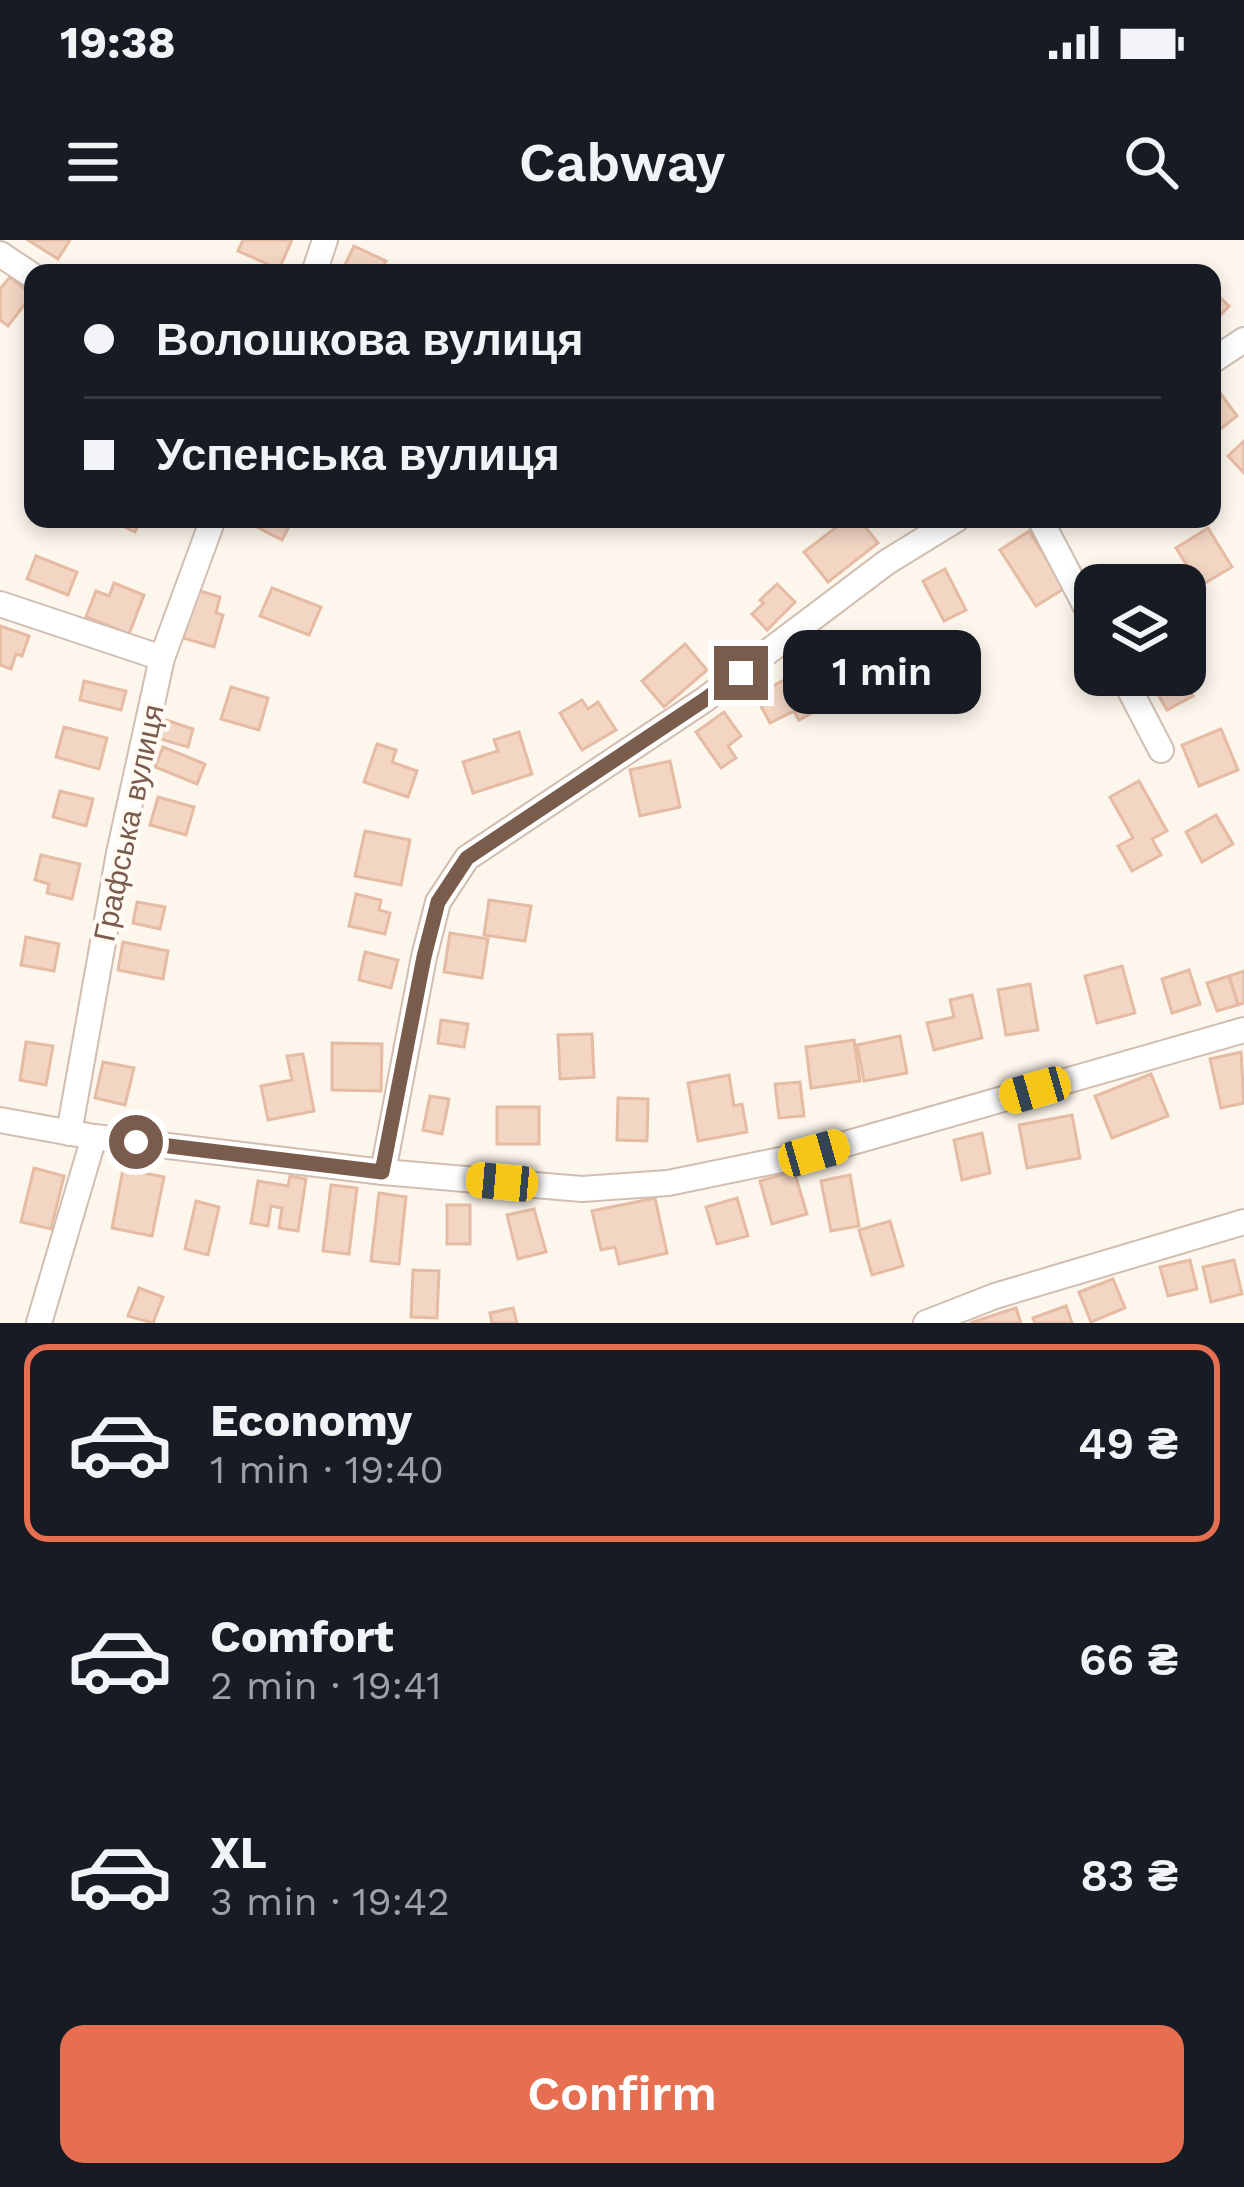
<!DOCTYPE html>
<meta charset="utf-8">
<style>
body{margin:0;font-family:"Work Sans",sans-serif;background:#242831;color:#f1f3f6;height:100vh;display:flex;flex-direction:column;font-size:45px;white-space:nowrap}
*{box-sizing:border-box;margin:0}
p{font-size:39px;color:#9ea1a6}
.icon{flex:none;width:66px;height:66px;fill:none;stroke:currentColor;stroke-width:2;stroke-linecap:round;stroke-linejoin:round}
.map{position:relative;height:1083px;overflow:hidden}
.sheet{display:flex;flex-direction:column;background:#171b24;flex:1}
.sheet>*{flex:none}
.hud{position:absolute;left:24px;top:24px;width:1197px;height:264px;border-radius:24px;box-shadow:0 6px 18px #0003;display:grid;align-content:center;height:264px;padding:0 60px;background:#171b24}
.fabs{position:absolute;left:1074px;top:324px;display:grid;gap:24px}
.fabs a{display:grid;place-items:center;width:132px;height:132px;border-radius:24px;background:#171b24;box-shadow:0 6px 18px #0003;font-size:60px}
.end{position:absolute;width:54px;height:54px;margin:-27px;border:15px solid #7a5c4d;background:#fff;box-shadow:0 0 0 6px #fff}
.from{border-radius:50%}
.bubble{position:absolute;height:84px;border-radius:24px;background:#171b24;box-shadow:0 6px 18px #0003;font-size:39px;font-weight:600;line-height:84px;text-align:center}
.car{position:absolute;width:36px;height:72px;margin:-36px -18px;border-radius:15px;box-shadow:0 0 9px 3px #0007;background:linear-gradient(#f5c518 24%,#345 0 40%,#f5c518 0 76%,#345 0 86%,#f5c518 0)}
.hud b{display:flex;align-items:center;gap:42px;height:114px;font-size:45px}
.hud b+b{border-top:3px solid #363941}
.hud i{width:30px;height:30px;background:#f1f3f6}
ul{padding:21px 0 0;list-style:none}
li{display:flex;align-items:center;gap:36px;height:198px;margin:0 24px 18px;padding:0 36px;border:6px solid transparent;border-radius:24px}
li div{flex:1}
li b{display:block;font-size:45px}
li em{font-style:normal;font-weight:600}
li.current{border-color:#e76f51}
li>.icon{width:108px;height:108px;stroke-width:1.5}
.action{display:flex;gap:24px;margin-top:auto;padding:24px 60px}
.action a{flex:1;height:138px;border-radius:24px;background:#e76f51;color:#fff;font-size:48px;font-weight:600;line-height:138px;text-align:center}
.status{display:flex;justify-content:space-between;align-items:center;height:84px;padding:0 60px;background:#171b24;direction:ltr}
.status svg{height:33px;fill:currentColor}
header{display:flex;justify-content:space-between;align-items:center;height:156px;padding:0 60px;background:#171b24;font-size:54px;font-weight:600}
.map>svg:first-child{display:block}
.building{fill:#f3d5c3;stroke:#e6bba3;stroke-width:3}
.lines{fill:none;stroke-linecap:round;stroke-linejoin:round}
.minor-casing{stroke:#d1beb0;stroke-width:28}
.minor{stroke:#fff;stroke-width:24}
.route{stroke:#7a5c4d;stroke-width:15}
.labels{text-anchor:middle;stroke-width:9;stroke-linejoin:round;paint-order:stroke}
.street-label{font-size:30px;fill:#7a5c4d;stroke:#fffaf3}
</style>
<div class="status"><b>19:38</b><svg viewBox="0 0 49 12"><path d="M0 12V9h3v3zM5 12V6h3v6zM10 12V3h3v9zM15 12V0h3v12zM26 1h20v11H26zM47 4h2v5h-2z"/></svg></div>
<header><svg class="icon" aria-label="menu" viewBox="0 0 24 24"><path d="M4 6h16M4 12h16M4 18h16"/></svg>Cabway<svg class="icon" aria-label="search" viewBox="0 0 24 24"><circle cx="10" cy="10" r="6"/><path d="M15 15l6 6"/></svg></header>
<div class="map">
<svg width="1244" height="1083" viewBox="0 0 1244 1083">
<rect width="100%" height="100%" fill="#fdf6ec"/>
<!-- building -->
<g class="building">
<path d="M28,0h42l-12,19z"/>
<path d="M243,0h49l-13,29 -41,-18z"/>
<path d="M354,6l32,15 -6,12h-30l-7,-4z"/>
<path d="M10,37l22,18 -24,31 -8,-6v-31z"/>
<path d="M1212,50l17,16 -17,18z"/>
<path d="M1215,146l22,30 -24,19 -1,-47z"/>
<path d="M1244,201v32l-16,-17z"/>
<path d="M108,279h33l-6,13z"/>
<path d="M241,279h52l-11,21z"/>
<path d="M847,279h12l19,24 -50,39 -24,-30z"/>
<path d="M1208,288l24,39 -32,19 -24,-38z"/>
<path d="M1029,291l36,57 -29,18 -36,-56z"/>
<path d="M36,316l41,16 -9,23 -41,-16z"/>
<path d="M945,329l21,41 -22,11 -21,-40z"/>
<path d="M114,343l30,12 -15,39 -43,-17 10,-26 13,5z"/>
<path d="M777,344l18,18 -28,28 -15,-16 12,-11 -4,-3z"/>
<path d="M272,348l49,19 -12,28 -49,-19z"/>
<path d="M197,350l23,7 -4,16 7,2 -9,32 -31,-9z"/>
<path d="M0,386l29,10 -7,20 -6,-2 -5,15 -11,-4z"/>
<path d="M880,401l15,29 -46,23 -15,-29z"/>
<path d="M685,404l22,26 -43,37 -22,-26z"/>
<path d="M794,435l20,37 -15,8 -5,-9 -24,12 -15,-28z"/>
<path d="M1168,435h13l12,21 -26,14 -15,-26z"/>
<path d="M84,441l42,10 -5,19 -41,-10z"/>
<path d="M231,447l37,11 -9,32 -38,-11z"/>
<path d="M582,460l6,9 10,-7 18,28 -34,20 -22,-37z"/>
<path d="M724,472l17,24 -13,10 8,12 -15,10 -25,-36z"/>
<path d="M163,479l30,10 -5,18 -31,-9z"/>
<path d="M64,487l43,11 -8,31 -43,-12z"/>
<path d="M1221,489l17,41 -39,16 -17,-41z"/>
<path d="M519,492l13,42 -59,19 -10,-31 35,-11 -4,-11z"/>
<path d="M377,504l19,6 -4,12 25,9 -9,26 -44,-15z"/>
<path d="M163,507l42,17 -8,20 -42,-17z"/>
<path d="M670,521l10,46 -40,9 -10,-46z"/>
<path d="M1139,541l28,50 -15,8 9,16 -29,16 -14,-25 15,-8 -23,-41z"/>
<path d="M60,551l33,8 -7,27 -33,-9z"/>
<path d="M158,557l36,10 -8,28 -36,-10z"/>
<path d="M1216,575l17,29 -31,18 -16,-30z"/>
<path d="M365,591l45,9 -9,45 -46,-9z"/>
<path d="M41,615l39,9 -8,35 -25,-6 2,-9 -14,-4z"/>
<path d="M356,654l25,6 -2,10 11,3 -5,21 -36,-8z"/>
<path d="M489,660l42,6 -6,35 -41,-6z"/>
<path d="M137,662l28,5 -5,22 -27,-6z"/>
<path d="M450,693l38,6 -6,39 -38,-6z"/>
<path d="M26,697l33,7 -5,27 -33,-6z"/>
<path d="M123,702l45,9 -5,28 -45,-9z"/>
<path d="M365,712l33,8 -7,28 -32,-8z"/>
<path d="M1122,726l13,47 -38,10 -12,-47z"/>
<path d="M1189,730l11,34 -28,9 -10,-34z"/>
<path d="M1244,731v32l-6,2 -9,-29z"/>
<path d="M1229,736l9,29 -21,6 -10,-28z"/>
<path d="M1030,744l8,46 -32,5 -8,-45z"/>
<path d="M972,755l10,43 -48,12 -7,-27 27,-6 -4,-17z"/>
<path d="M441,780l27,4 -4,23 -26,-4z"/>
<path d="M592,794l2,43 -34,2 -2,-44z"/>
<path d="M900,796l7,37 -43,8 -7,-36z"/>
<path d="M854,800l6,41 -49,7 -5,-41z"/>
<path d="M26,802l27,4 -7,39 -26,-5z"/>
<path d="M332,803l50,1 -1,47 -49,-1z"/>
<path d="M1241,812l3,51 -23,5 -11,-49z"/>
<path d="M303,814l11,57 -46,9 -7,-34 31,-6 -5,-24z"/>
<path d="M103,822l31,6 -9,37 -30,-7z"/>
<path d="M1151,834l17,42 -56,22 -17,-42z"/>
<path d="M729,835l5,31 8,-2 5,28 -49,9 -10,-58z"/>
<path d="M800,842l4,34 -25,2 -4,-34z"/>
<path d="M430,856l19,3 -7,35 -19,-4z"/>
<path d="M618,858l30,1 -1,42 -30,-1z"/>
<rect x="497" y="867" width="42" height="37"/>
<path d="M1072,875l8,43 -53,10 -8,-43z"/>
<path d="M982,893l8,40 -28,7 -8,-40z"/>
<path d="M34,928l30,8 -13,53 -30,-7z"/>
<path d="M123,929l41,8 -12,59 -40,-8z"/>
<path d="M794,931l13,43 -35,10 -12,-43z"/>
<path d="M850,935l9,51 -28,5 -10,-50z"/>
<path d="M290,936l16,3 -8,52 -19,-3 3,-20 -11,-2 -3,20 -17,-3 7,-42 30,5z"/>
<path d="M331,945l26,3 -8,66 -26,-3z"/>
<path d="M379,953l27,4 -7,67 -28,-3z"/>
<path d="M655,958l12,55 -48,11 -4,-17 -14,3 -9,-39z"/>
<path d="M737,958l11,38 -31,8 -11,-37z"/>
<path d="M196,961l23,6 -11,48 -23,-6z"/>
<rect x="447" y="965" width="23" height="39"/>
<path d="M534,969l12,43 -28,7 -11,-44z"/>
<path d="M890,981l13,45 -31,9 -13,-45z"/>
<path d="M1190,1020l7,29 -29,7 -8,-29z"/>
<path d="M1234,1020l8,34 -31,8 -8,-35z"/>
<path d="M413,1030l26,1 -2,47 -26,-1z"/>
<path d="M1113,1039l12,29 -34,14 -12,-30z"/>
<path d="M139,1048l24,9 -10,26 -25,-7z"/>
<path d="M1066,1066l6,17h-37l-2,-5z"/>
<path d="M513,1068l4,15h-25l-2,-10z"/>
<path d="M1016,1068l5,15h-51z"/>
</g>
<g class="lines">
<!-- minor casing -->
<g class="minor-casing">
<g id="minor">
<path d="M0,14l33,22"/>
<path d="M314,33l11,-33"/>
<path d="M1212,121l32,-21"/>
<path d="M1040,279l55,105"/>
<path d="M0,364l162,54"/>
<path d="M1122,435l39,75"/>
<path d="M0,880l94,17 289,35 199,17 86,-6 146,-30 430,-123"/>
<path d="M69,893l50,-280 43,-195 51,-139"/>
<path d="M383,932l41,-215 14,-55 29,-44 237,-158 183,-138 70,-43"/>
<path d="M39,1083l55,-186"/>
<path d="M926,1083l69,-27 249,-74"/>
</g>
</g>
<!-- minor -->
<use href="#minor" class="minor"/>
</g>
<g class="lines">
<!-- route -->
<path class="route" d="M136,902l246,30 42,-215 14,-55 29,-44 237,-158 37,-27"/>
</g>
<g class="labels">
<!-- street labels -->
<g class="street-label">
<text transform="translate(129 583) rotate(-78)" y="10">Графська вулиця</text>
</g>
</g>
</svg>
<div class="fabs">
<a><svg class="icon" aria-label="layers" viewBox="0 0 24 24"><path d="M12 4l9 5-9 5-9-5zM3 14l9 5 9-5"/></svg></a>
</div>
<i class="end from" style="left:136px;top:902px"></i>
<i class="end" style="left:741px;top:433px"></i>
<div class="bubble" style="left:783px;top:390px;width:198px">1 min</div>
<i class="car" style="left:1035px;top:850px;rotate:254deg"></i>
<i class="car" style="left:814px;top:913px;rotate:74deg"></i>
<i class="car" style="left:502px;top:942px;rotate:275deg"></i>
<div class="hud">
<b><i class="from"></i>Волошкова вулиця</b>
<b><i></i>Успенська вулиця</b>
</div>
</div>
<section class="sheet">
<ul>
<li class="current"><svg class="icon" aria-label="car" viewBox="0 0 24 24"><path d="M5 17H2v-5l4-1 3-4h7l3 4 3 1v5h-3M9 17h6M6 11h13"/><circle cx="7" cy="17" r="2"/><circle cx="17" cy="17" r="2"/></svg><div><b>Economy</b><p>1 min · 19:40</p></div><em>49 ₴</em></li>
<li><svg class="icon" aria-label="car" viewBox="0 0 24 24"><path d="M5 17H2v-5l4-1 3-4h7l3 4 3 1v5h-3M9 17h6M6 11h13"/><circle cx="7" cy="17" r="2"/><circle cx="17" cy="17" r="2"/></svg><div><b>Comfort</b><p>2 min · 19:41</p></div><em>66 ₴</em></li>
<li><svg class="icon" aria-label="car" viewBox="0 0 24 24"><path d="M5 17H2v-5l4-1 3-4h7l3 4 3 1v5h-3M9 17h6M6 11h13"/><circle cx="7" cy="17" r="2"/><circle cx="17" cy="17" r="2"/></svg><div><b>XL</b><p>3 min · 19:42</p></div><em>83 ₴</em></li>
</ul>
<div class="action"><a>Confirm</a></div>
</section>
